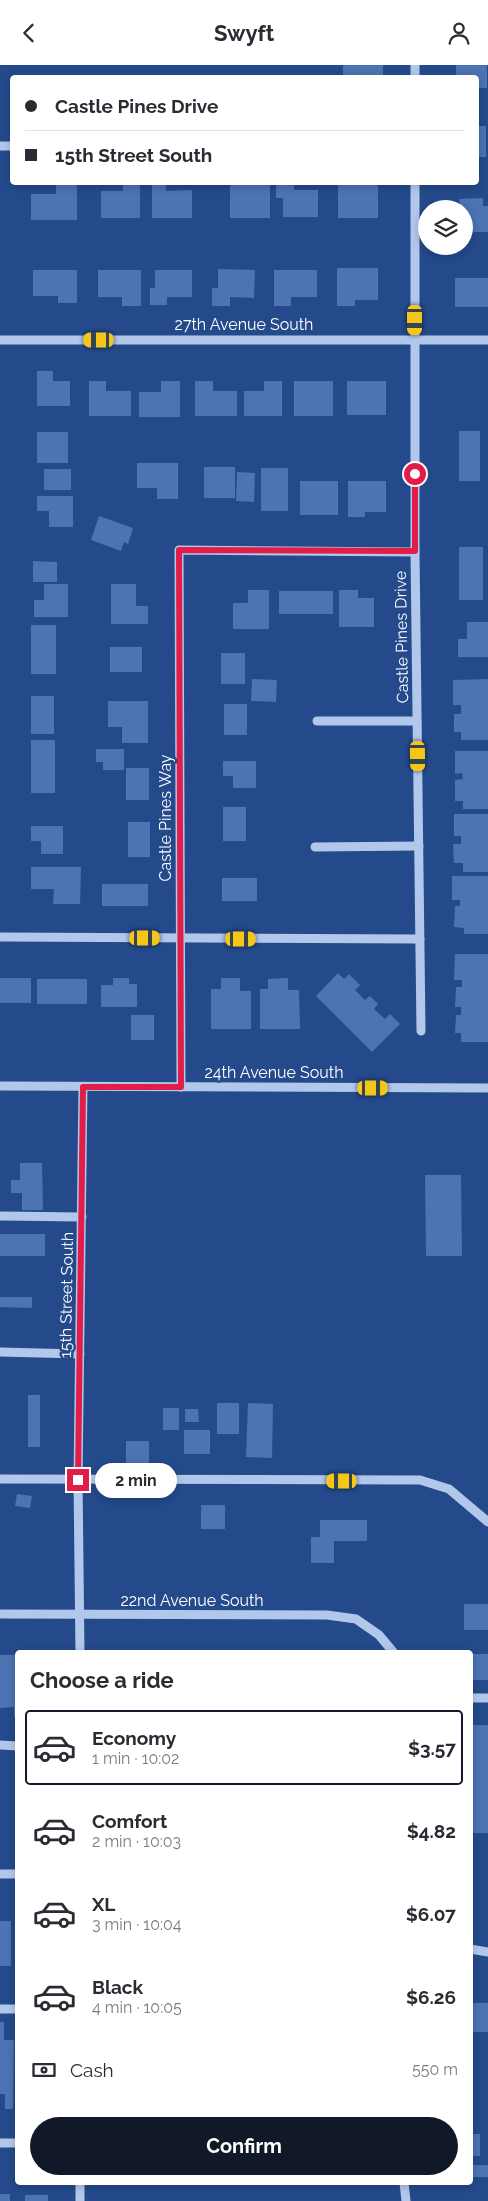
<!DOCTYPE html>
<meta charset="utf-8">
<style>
body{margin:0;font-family:Raleway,sans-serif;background:#f2f2f3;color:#2b2b33;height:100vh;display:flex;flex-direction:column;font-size:19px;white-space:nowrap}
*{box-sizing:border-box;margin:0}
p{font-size:16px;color:#7c7c81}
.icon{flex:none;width:28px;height:28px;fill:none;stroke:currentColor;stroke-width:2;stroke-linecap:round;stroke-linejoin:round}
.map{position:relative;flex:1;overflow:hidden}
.sheet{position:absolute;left:15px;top:1585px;width:458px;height:535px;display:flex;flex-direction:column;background:#fff;border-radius:5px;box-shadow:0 2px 8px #0003}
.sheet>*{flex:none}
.banner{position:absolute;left:10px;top:10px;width:469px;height:110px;border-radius:5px;box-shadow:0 2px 8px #0003;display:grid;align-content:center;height:110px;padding:0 15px;background:#fff}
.controls{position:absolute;left:418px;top:135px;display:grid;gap:10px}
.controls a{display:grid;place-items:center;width:55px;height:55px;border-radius:50%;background:#fff;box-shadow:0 2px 8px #0003;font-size:25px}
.end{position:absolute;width:22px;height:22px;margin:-11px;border:6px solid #e11d48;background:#fff;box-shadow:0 0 0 2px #fff}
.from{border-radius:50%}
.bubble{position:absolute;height:35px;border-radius:18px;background:#fff;box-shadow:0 2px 8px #0003;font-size:16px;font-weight:700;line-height:35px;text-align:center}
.car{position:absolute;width:15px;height:30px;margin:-15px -8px;border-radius:6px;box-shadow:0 0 4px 1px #0007;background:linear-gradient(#f5c518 24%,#345 0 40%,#f5c518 0 76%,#345 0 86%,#f5c518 0)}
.banner b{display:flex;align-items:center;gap:18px;height:48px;font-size:19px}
.banner b+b{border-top:1px solid #e1e1e2}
.banner i{width:12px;height:12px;background:#2b2b33}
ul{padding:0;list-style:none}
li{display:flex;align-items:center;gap:15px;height:75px;margin:0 10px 8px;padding:0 5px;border:2px solid transparent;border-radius:5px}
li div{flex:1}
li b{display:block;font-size:19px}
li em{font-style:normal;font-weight:700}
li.current{border-color:#111827}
li>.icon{width:45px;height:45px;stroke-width:1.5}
h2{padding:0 15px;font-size:22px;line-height:60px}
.pay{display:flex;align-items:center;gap:12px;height:55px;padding:0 15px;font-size:19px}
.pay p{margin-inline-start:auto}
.primary-button{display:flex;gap:10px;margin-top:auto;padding:10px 15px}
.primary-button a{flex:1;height:58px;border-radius:30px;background:#111827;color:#fff;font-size:20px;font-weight:700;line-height:58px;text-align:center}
header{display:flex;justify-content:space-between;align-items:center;height:65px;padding:0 15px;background:#fff;font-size:22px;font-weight:700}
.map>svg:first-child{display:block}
.building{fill:#4c73b2}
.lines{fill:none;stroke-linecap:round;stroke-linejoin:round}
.minor{stroke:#b2c8eb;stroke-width:9}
.route{stroke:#e11d48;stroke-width:6}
.labels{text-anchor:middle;stroke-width:5;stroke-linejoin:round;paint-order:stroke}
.street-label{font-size:16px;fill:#fff;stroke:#244a8b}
</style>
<header><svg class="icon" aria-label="back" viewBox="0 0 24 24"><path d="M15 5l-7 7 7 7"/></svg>Swyft<svg class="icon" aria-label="person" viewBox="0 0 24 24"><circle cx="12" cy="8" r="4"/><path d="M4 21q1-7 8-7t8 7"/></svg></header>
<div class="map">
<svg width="488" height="2136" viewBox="0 0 488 2136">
<rect width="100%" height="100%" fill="#244a8b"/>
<!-- building -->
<g class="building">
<rect x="343" y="0" width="40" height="12"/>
<path d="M456,0h31v23h-8v10h-3v-21h-20z"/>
<path d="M476,61h10v31h-7v9h-3z"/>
<path d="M56,118h21v37h-46v-26h25z"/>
<path d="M123,118h17v35h-39v-27h22z"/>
<rect x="230" y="118" width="40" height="35"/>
<path d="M276,118h18v7h24v27h-35v-19h-7z"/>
<path d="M338,118l40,1v34h-40z"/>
<path d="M152,119h14v7l26,-1v28h-40z"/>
<path d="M483,133v8h5v26h-24v-23h-4l-1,-10z"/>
<path d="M337,203h41v32h-23v6h-18z"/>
<path d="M218,204l37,1 -1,28 -24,-1v9h-18v-18h6z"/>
<path d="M33,205h44v33h-19v-7h-25z"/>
<path d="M98,205h43v36h-19v-9h-24z"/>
<path d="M155,205h37v27h-25v8h-17v-17h5z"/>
<path d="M274,205h43v27h-26v9h-17z"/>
<rect x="455" y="213" width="33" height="29"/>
<path d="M37,306h16v10h17v25h-33z"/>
<path d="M89,316h17v10h25v25h-42z"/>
<path d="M161,316h19v36h-41v-25h22z"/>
<path d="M195,316h18v10h24v25h-42z"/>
<path d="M264,316h18v35h-38v-25h20z"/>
<rect x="294" y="316" width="39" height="35"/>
<rect x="347" y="316" width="39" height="34"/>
<rect x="459" y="366" width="21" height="50"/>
<rect x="37" y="367" width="31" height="31"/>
<path d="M137,398h41v36h-21v-11h-20z"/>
<rect x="204" y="402" width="31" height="31"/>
<rect x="261" y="403" width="27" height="43"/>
<rect x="44" y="404" width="27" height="21"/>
<path d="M237,407l18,1 -1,29 -18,-1z"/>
<rect x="300" y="416" width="38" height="34"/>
<path d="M348,416h38v31h-21v5h-17z"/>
<path d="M37,431h36v31h-24v-16h-12z"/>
<path d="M99,451l34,12 -5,16 -4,-2 -3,9 -30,-11z"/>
<rect x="459" y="482" width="24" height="53"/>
<path d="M33,496l24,1v20h-24z"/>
<path d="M44,519h24v33h-34v-17h10z"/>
<path d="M111,519h25v22h12v18h-37z"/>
<path d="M248,525h21v39h-36v-26h15z"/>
<path d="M339,525h19v8h16v29h-35z"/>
<rect x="279" y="526" width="54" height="23"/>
<path d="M467,557h21v35h-30v-18h9z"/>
<rect x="31" y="560" width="25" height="49"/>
<rect x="110" y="582" width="32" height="25"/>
<rect x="221" y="588" width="24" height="31"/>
<path d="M252,614l25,1 -1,22 -25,-1z"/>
<path d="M488,614v61h-27v-8h-7v-18h7v-9h-8v-25z"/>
<rect x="31" y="631" width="23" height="38"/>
<path d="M108,636h40v42h-26v-16h-14z"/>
<rect x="224" y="639" width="23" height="31"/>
<rect x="31" y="675" width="24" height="53"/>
<path d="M96,684h28v21h-21v-8h-7z"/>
<path d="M455,686h33v58h-25v-8h-8v-21l8,-1 -1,-6 -7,1z"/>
<path d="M223,696h33v27h-23v-12h-10z"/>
<rect x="126" y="703" width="23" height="32"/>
<rect x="223" y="742" width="23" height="34"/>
<path d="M454,749h34v58h-25v-9h-9l-1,-19h8v-8h-7z"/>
<rect x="128" y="757" width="22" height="35"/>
<path d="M31,761h32v28h-22v-13h-10z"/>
<path d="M31,802h50l-1,37h-27l1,-15h-23z"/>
<path d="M452,811h36v58h-24v-6l-10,-1 1,-21h5v-6h-8z"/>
<rect x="222" y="813" width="35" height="23"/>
<rect x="102" y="819" width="46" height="22"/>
<path d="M455,889h33v88h-27v-9h-6l1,-18h5v-8h-6l1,-20h6v-7h-8z"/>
<path d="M338,908l6,6 5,-5 11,11 -5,5 10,10 5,-4 8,8 -4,5 11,10 5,-5 10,10 -28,28 -56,-56z"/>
<rect x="0" y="913" width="31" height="25"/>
<path d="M113,913h16v6h8v23h-36v-22h12z"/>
<path d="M221,913h19v13h11v38h-40v-40h10z"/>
<path d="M288,913v12h11l1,39h-40v-40h8v-10z"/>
<rect x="37" y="914" width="50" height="25"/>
<rect x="131" y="950" width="23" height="25"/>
<path d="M20,1098h22l1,47h-21v-17h-11v-13h9z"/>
<path d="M425,1110h36l1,81h-36z"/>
<rect x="0" y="1169" width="45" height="22"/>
<path d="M0,1232h32v11l-32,-1z"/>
<rect x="28" y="1330" width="12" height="52"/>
<rect x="217" y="1338" width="22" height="31"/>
<path d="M248,1338l25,1 -1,54 -26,-1z"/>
<rect x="163" y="1343" width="16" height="22"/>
<path d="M185,1344h13l1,13h-14z"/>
<rect x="184" y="1365" width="26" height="24"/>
<rect x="126" y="1376" width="23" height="23"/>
<path d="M17,1429l15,2 -2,12 -15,-2z"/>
<rect x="201" y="1440" width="24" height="24"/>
<path d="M320,1455h47v21h-33v22h-23v-26h9z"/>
<rect x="464" y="1539" width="24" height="26"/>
<rect x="472" y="1589" width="16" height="26"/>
<path d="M0,1590h18v62h-4v-10l-14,1z"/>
<rect x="470" y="1660" width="18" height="108"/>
<rect x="0" y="1856" width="11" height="45"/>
<rect x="470" y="1938" width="18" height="29"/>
<path d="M0,1957h4v18h10l-1,69h-8v-15h-5z"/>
<rect x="470" y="1980" width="3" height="27"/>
<rect x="470" y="2069" width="10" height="22"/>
<rect x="470" y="2100" width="18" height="12"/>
<rect x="0" y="2129" width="10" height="7"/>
<rect x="25" y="2130" width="23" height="6"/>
</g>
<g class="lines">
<!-- minor -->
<g class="minor">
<path d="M415,0v12"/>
<path d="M0,81h12"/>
<path d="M415,118v369l6,479"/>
<path d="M0,275h488"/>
<path d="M317,656h100"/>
<path d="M315,782l104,-1"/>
<path d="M0,872l420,2"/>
<path d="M0,1021l488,2"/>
<path d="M181,1022l-2,-537 236,2"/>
<path d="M0,1151l82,1"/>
<path d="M0,1287l80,2"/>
<path d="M0,1414l420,1 29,9 39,33"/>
<path d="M0,1549l327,1 29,4 23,16 15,18"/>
<path d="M80,1588l-2,-173 5,-393"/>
<path d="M470,1633h18"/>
<path d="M0,1680l18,1"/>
<path d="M0,1809h18"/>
<path d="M470,1884l18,3"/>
<path d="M0,1944h18"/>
<path d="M0,2078h18"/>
<path d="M404,2118l2,18"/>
<path d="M80,2136v-18"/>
</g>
</g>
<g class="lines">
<!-- route -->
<path class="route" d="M78,1415l5,-393h98l-2,-537 236,1v-77"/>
</g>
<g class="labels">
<!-- street labels -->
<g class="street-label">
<text x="244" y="265">27th Avenue South</text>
<text transform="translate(401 572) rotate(-91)" y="6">Castle Pines Drive</text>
<text transform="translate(165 753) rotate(-90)" y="6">Castle Pines Way</text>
<text x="274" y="1013">24th Avenue South</text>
<text transform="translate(66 1230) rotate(-89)" y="6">15th Street South</text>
<text x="192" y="1541">22nd Avenue South</text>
</g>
</g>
</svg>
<div class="controls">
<a><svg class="icon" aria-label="layers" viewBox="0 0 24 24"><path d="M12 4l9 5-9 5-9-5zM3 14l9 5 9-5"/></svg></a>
</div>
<i class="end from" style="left:415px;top:409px"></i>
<i class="end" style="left:78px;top:1415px"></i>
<div class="bubble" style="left:95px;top:1398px;width:82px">2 min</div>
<i class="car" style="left:415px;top:255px;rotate:180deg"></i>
<i class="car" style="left:99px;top:275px;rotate:270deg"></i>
<i class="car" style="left:418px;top:691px;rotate:179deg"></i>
<i class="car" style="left:145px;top:873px;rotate:90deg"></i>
<i class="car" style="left:241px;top:874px;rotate:90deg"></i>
<i class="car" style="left:373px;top:1023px;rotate:90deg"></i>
<i class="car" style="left:342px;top:1416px;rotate:270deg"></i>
<div class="banner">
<b><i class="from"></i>Castle Pines Drive</b>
<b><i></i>15th Street South</b>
</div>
<section class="sheet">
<h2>Choose a ride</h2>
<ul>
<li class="current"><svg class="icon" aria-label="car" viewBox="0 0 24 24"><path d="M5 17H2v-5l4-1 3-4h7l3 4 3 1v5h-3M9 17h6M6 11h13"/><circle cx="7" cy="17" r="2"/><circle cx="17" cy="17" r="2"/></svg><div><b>Economy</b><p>1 min · 10:02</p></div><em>$3.57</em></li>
<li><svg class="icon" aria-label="car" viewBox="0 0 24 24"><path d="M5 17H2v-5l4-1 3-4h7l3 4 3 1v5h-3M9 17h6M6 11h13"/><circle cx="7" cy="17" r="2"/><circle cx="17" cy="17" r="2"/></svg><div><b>Comfort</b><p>2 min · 10:03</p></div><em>$4.82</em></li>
<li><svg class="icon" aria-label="car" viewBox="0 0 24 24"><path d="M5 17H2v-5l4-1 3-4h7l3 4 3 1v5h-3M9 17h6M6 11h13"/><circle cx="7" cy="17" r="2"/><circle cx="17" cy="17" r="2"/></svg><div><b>XL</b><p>3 min · 10:04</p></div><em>$6.07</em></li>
<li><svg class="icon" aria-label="car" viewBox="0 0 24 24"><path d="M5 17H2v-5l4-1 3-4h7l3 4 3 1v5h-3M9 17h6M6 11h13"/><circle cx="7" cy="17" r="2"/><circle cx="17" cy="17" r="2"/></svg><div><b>Black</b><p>4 min · 10:05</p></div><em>$6.26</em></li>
</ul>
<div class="pay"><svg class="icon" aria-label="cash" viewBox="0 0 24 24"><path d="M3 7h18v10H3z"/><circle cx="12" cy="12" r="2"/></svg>Cash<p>550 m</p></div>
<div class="primary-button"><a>Confirm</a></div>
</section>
</div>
